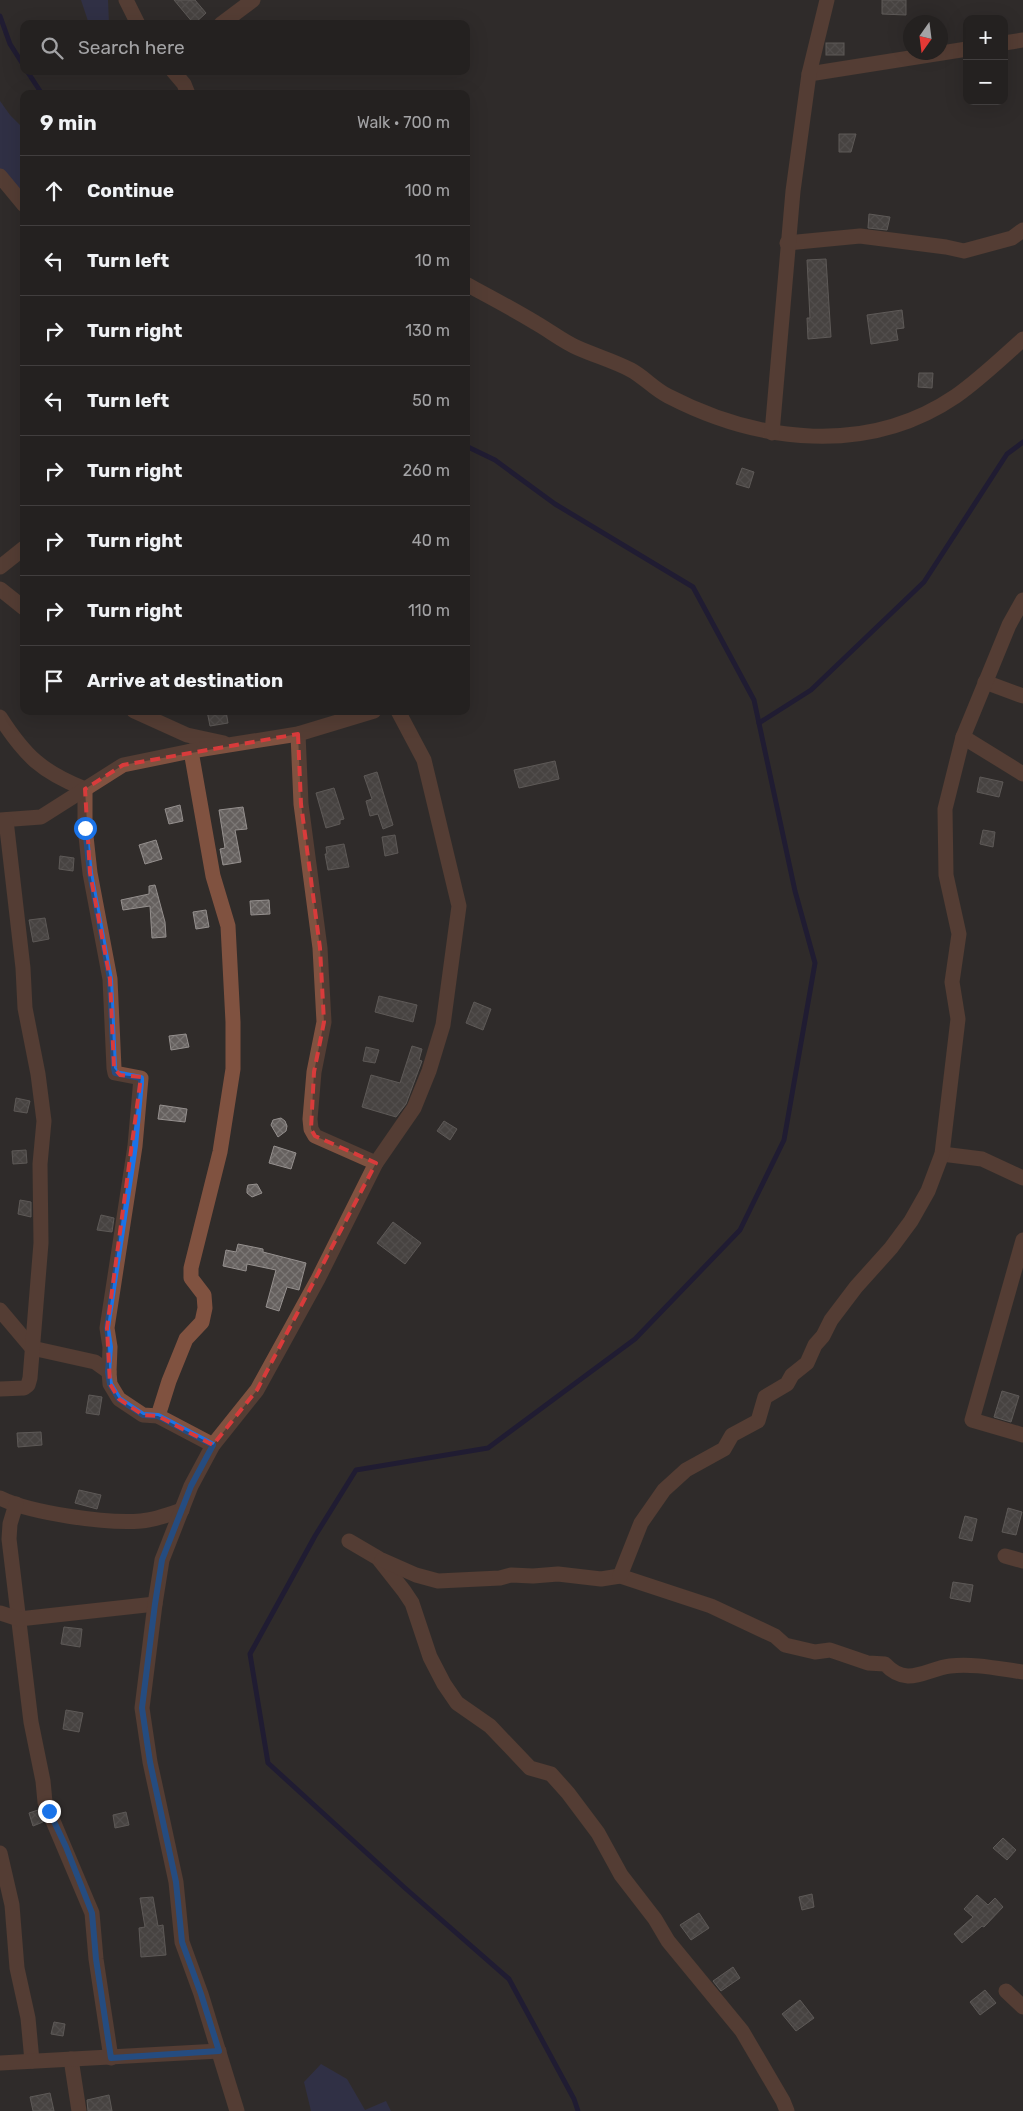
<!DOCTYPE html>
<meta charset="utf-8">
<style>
body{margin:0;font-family:Rubik,sans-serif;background:#302e2d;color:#f1f3f6}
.controls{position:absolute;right:15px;top:15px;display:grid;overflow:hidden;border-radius:10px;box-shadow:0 5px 20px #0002}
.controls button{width:45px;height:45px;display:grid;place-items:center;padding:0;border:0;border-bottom:1px solid #413e3e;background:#242120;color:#f1f3f6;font:25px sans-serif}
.compass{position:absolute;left:903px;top:15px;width:45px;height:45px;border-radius:50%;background:#242120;box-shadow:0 5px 20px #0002;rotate:194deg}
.stop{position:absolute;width:15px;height:15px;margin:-11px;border:4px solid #1a73e8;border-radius:50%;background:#fff}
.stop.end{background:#1a73e8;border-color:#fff;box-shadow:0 1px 5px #0008}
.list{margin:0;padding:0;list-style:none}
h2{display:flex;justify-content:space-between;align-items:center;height:65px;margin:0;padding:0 20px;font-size:21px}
h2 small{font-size:16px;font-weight:400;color:#a3a3a5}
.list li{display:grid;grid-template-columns:32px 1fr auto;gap:15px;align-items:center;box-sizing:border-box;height:70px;padding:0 20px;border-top:1px solid #413e3e}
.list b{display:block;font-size:19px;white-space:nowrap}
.list em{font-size:16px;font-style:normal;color:#a3a3a5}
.icon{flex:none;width:28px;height:28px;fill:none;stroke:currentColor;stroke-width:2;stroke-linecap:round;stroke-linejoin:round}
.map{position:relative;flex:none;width:1023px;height:2111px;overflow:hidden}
.search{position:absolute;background:#242120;box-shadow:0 5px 20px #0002;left:20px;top:20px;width:450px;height:55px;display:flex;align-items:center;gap:12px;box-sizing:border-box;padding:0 18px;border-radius:10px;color:#a3a3a5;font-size:19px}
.panel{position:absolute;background:#242120;box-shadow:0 5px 20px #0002;left:20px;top:90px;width:450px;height:625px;border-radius:10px}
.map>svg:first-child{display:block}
.grass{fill:#323566}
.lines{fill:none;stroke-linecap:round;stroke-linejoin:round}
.stream{stroke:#0f0a3c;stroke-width:5}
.building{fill:url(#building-cross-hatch);stroke:#95908e}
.street{stroke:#805240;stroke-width:15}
.route{stroke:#1a73e8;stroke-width:6}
.marked{fill:none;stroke:#d83b3b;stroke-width:4;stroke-dasharray:10 6;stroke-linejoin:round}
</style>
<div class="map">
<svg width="1023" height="2111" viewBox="0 0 1023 2111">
<defs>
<pattern id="building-cross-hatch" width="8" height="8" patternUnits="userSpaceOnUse" patternTransform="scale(1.25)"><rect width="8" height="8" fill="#65605e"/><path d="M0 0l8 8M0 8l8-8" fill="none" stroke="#7b7775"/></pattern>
</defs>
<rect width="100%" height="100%" fill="#302c2a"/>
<g class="grass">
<path d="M81 0H108L109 24H89Z"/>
<path d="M0 101 10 115 24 129V210L0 182Z"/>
<path d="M321 2064 347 2079 365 2110 386 2101 391 2111H311L304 2082Z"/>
</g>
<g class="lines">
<g class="stream">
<path d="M0 16 10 44 24 66"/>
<path d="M27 71 42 94"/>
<path d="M466 446 495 460 555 504 693 587 754 700 795 891 815 963 784 1140 740 1230 635 1339 488 1448 356 1470 315 1536 250 1654 268 1763 405 1888 509 1979 574 2099 578 2111"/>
<path d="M759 723 811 690 924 582 1007 454 1023 442"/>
</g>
</g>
<g class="building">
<path d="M174 0H195L206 13 194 24Z"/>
<path d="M882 0H906V15L882 14Z"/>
<rect x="826" y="43" width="18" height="12"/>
<path d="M839 134H856L851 152H839Z"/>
<path d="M869 214 890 217 887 230 868 228Z"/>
<path d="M826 259 831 337 808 339 807 318H810L807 260Z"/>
<path d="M902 310 904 328 896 329 898 340 871 344 867 315Z"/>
<path d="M919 373H933L932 388 918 387Z"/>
<path d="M742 468 754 472 749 488 736 484Z"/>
<path d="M207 711H226L228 723 210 726Z"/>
<path d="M555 761 559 779 519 788 514 770Z"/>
<path d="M377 772 393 825 383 829 378 814 370 816 366 801 372 799 364 776Z"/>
<path d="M980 777 1003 782 999 797 977 792Z"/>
<path d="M334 788 344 819 340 820V824L326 828 316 793Z"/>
<path d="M180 805 183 821 169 824 165 809Z"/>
<path d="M243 807 247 829 235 830 241 862 223 865 220 849 225 848 219 810Z"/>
<path d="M983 830 995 832 993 847 980 844Z"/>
<path d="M395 835 398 853 385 856 382 837Z"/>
<path d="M156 840 162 859 145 864 139 845Z"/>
<path d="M344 844 349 867 328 870 325 854H327L326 847Z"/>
<path d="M60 856 74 858 73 871 59 869Z"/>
<path d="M155 885 165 922 166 937 152 938 150 906 123 910 121 900 149 894V886Z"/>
<path d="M269 900 270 914 251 915 250 901Z"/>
<path d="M206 910 209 927 196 929 193 912Z"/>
<path d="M45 918 49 939 33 942 29 920Z"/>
<path d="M379 996 417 1005 413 1022 375 1012Z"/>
<path d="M474 1002 491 1009 483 1030 466 1023Z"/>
<path d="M186 1034 189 1047 171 1050 169 1036Z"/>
<path d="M412 1046 422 1049 419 1060 422 1061 406 1104 396 1117 362 1107 371 1075 400 1083Z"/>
<path d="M366 1047 379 1050 375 1063 363 1061Z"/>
<path d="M16 1098 30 1101 27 1113 14 1111Z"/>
<path d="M160 1105 187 1109 185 1122 158 1119Z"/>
<path d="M281 1118 285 1121 287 1126 286 1131 278 1137 271 1125 273 1120Z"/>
<path d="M444 1121 457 1129 450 1140 437 1131Z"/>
<path d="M274 1146 296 1153 291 1169 269 1163Z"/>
<path d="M26 1150 27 1163 13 1164 12 1151Z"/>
<path d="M257 1184 262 1193 252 1197 247 1193V1189L248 1185Z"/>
<path d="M20 1200 31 1202V1217L18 1214Z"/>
<path d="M101 1215 114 1218 112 1232 97 1230Z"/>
<path d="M393 1222 421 1243 405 1264 377 1243Z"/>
<path d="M238 1244 263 1249V1252L306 1263 299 1290 287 1287 279 1311 266 1307 276 1270 247 1264 246 1271 223 1266 226 1250 236 1252Z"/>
<path d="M1002 1391 1019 1396 1011 1422 994 1417Z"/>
<path d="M89 1395 102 1397 99 1415 86 1413Z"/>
<path d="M41 1432 42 1445 18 1447 17 1433Z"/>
<path d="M79 1490 101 1495 97 1509 75 1503Z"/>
<path d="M1008 1508 1022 1512 1016 1535 1002 1532Z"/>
<path d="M965 1516 977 1519 972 1541 959 1538Z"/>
<path d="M953 1582 973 1585 970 1602 950 1598Z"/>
<path d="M64 1627 82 1629 80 1647 61 1644Z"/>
<path d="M66 1710 83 1713 79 1732 63 1729Z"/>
<path d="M38 1810 43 1822 33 1826 29 1813Z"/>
<path d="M126 1812 129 1825 115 1828 113 1815Z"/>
<path d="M1003 1838 1016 1850 1007 1860 993 1848Z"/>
<path d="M812 1894 814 1907 802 1910 799 1897Z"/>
<path d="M977 1895 988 1905 995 1898 1003 1907 984 1927 982 1926 962 1943 954 1934 973 1917 964 1909Z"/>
<path d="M153 1897 158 1926 163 1925 166 1955 141 1957 139 1928 145 1927 140 1898Z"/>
<path d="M699 1913 709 1928 691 1940 680 1925Z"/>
<path d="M733 1967 740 1978 721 1991 713 1981Z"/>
<path d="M985 1990 996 2003 980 2015 970 2002Z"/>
<path d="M800 2000 814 2018 796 2031 782 2014Z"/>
<path d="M54 2022 65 2024 63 2036 51 2034Z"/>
<path d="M50 2093 54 2111H33L30 2097Z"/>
<path d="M109 2095 112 2111H88L87 2100Z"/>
</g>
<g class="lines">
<g class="street">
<path d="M126 0 138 24"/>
<path d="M221 24 253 0"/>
<path d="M1004 43 1023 40"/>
<path d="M173 71 184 84 188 94"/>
<path d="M809 74 967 49"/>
<path d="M0 176 24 205"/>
<path d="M787 243 860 236 946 247 964 251 1012 238 1023 230"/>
<path d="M466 284C490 297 513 309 536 323 550 331 564 342 578 348 596 356 614 361 631 370 644 377 654 389 668 396 759 443 868 456 956 396 980 379 1002 358 1023 339"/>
<path d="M772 433 793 191 809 74 827 0"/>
<path d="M0 567 24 548"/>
<path d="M0 589 24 608"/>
<path d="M985 682 1023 696"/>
<path d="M134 711 187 735 224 743"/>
<path d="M0 717C25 756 42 772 85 789V827L90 873 110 979 114 1068 115 1073 141 1078 135 1146 107 1328 110 1347 109 1372 110 1384 119 1399 143 1415 158 1416 213 1445"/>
<path d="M298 734 301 804 320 948 324 1022 314 1072 310 1119 311 1129 315 1136 376 1163"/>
<path d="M963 737 1023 774"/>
<path d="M0 820 41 817 123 765 191 751 298 734 374 711"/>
<path d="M942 1154 982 1159 1023 1178"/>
<path d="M1023 1240 972 1420 1023 1435"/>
<path d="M0 1310 32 1348 95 1362 109 1372"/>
<path d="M0 1389 24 1388 28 1385 30 1378 41 1243 40 1164 44 1121 38 1074 25 1008 23 968 6 820"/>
<path d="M158 1416 169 1381 186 1339 202 1322 205 1308 204 1295 191 1278V1268L220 1152 233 1069V1022L228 926 213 876 191 751"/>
<path d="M0 1498C30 1513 107 1524 141 1521 155 1520 168 1515 182 1510"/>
<path d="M16 1504 10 1524 9 1539 31 1722 43 1781 45 1802 92 1913 96 1959 111 2058"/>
<path d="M349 1541 378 1558 404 1591 412 1603 430 1657 444 1684 457 1703 490 1726 530 1768 551 1774 568 1793 598 1833 621 1875 655 1919 668 1941 742 2031 783 2101 787 2111"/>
<path d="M1005 1556 1023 1561"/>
<path d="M382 1560 416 1575 438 1581 500 1578 511 1575 533 1576 558 1574 601 1579 620 1576 711 1606 775 1636 785 1645 815 1652 830 1650 868 1663 885 1664C907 1688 926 1669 950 1666 973 1663 1000 1669 1023 1672"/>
<path d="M620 1576 641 1523 664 1490 686 1470 724 1449 732 1435 758 1421 765 1397 787 1384 792 1375 807 1363 815 1345 823 1336 831 1320 856 1287 891 1248 911 1221 928 1191 942 1154 958 1019 952 982 959 934 946 875 945 809 963 737 1009 625 1023 600"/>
<path d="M0 1613 19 1619 155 1604"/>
<path d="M0 1853 12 1905 17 1968 28 2018 32 2061"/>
<path d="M1006 1991 1023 2007"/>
<path d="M71 2059 79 2111"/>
<path d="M0 2063 219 2051"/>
<path d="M237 2111 201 1994 182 1942 176 1882 150 1762 142 1708 155 1604 162 1560 191 1486 213 1445 257 1390 318 1279 376 1163 414 1108 429 1071 443 1025 459 906 424 760 398 711"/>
</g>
</g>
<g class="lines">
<path class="route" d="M49 1811 66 1847 92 1913 96 1959 111 2058 219 2051 201 1994 182 1942 176 1882 150 1762 142 1708 155 1604 162 1560 191 1486 213 1445 158 1416 143 1415 119 1399 110 1384 108 1372 110 1347 107 1328 135 1146 141 1082V1078L115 1073 114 1068 110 979 90 873 85 828"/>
</g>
<path d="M0 0H1023V2111H0ZM298 734 301 804 320 948 324 1022 314 1072 311 1129 315 1136 376 1163 257 1390 213 1445 158 1416 143 1415 119 1399 110 1384 107 1328 141 1077 120 1075 114 1068 110 979 90 873 85 789 123 765Z" fill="#302c2a" fill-opacity=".55" fill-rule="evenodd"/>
<path class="marked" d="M298 734 301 804 320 948 324 1022 314 1072 311 1129 315 1136 376 1163 257 1390 213 1445 158 1416 143 1415 119 1399 110 1384 107 1328 141 1077 120 1075 114 1068 110 979 90 873 85 789 123 765Z"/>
</svg>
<div class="controls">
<button>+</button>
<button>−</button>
</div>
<svg class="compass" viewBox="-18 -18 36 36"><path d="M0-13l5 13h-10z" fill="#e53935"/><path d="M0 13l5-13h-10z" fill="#a3a3a5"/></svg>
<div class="stop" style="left:85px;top:828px"></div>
<div class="stop end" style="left:49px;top:1811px"></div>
<div class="search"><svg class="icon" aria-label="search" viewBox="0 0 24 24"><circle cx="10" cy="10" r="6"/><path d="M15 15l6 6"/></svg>Search here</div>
<section class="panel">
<h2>9 min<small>Walk · 700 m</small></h2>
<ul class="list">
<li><svg class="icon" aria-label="ahead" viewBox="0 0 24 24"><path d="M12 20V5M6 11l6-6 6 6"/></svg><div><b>Continue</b></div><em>100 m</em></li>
<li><svg class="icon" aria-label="left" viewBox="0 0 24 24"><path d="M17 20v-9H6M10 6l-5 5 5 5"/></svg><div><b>Turn left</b></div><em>10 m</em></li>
<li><svg class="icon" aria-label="right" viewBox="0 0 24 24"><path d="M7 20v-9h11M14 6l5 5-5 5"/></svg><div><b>Turn right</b></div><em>130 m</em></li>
<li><svg class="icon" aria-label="left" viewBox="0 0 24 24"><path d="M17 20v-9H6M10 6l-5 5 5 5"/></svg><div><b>Turn left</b></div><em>50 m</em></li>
<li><svg class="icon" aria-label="right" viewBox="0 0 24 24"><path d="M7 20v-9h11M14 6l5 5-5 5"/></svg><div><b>Turn right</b></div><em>260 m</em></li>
<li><svg class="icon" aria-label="right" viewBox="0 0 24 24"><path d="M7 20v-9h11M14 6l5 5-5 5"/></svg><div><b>Turn right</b></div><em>40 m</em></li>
<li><svg class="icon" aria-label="right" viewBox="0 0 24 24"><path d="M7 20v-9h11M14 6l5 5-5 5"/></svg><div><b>Turn right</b></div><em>110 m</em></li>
<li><svg class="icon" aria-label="arrive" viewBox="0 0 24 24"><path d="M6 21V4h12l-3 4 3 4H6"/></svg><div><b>Arrive at destination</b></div></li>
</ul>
</section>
</div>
